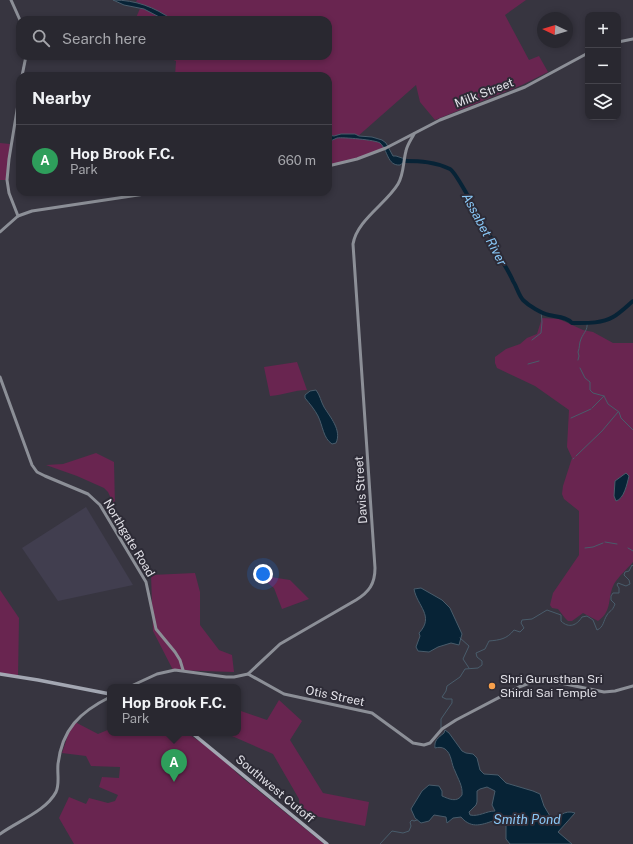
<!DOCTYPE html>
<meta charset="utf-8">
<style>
body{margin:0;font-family:"Public Sans",sans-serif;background:#313038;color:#f1f3f6}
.controls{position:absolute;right:12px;top:12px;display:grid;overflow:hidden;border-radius:8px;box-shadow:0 2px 6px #0003}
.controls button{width:36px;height:36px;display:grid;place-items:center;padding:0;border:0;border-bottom:1px solid #45444c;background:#292830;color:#f1f3f6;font:20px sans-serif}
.compass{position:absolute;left:537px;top:12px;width:36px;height:36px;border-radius:50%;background:#292830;box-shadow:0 2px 6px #0003;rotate:274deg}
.you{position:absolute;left:263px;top:574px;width:14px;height:14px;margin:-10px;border:3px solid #fff;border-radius:50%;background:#1a73e8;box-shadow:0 0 0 6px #1a73e833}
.badge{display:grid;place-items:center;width:26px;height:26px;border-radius:50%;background:#ea580c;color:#fff;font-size:13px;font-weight:700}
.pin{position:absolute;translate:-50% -33px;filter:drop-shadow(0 1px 2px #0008)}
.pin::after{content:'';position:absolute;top:21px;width:14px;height:12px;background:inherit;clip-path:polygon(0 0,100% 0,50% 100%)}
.popup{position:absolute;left:107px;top:684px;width:134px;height:52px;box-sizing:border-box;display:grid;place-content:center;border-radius:8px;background:#292830;filter:drop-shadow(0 1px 3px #0005);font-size:13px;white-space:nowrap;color:#a5a6ab}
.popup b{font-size:15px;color:#f1f3f6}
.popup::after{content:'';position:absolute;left:50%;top:100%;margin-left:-8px;border:8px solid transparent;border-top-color:#292830}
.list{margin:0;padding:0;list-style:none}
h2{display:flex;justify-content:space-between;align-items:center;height:52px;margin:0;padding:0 16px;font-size:17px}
h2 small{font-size:13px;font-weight:400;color:#a5a6ab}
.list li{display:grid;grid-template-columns:26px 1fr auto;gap:12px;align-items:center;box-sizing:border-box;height:72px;padding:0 16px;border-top:1px solid #45444c}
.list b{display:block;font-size:15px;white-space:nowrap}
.list p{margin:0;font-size:13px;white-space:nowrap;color:#a5a6ab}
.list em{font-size:13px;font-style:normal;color:#a5a6ab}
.icon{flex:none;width:22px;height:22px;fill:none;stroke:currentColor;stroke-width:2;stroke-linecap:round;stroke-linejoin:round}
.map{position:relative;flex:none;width:633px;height:844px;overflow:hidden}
.search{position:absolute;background:#292830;box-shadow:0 2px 6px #0003;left:16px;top:16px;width:316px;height:44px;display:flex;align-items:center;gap:10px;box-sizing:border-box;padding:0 14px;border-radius:12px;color:#a5a6ab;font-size:15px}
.panel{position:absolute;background:#292830;box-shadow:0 2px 6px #0003;left:16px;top:72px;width:316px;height:124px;border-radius:12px}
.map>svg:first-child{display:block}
.built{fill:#413e4f}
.green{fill:#692550}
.water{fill:#072336;stroke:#495c6b;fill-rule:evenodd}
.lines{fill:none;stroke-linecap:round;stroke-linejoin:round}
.stream{stroke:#495c6b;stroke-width:1}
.river{stroke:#072336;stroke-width:4}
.secondary{stroke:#8c8f97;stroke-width:3}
.primary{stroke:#a3a7b2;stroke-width:3.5}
.poi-dot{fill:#f8a04b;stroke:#2d2b36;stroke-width:1.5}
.labels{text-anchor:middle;stroke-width:4;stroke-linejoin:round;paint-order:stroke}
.street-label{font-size:12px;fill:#e2e1e8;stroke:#2d2b36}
.poi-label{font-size:12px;fill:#e2e1e8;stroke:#2d2b36;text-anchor:start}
.water-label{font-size:13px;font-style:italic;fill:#8ac8f7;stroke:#2d2b36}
</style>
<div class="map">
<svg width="633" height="844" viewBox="0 0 633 844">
<rect width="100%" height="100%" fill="#373540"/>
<path class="built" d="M86 507 133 585 58 601 22 548Z"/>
<g class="green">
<path d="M137 0H526L505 15 529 60 539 56 548 72 522 85 435 120 420 102 416 85 357 137 381 141 386 148 364 156 328 166V76H175L176 61 164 56H328V20H135L142 4 136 2Z"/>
<path d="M0 143 10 144 6 180H0Z"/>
<path d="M542 318 559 319 583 330 593 332 613 343H633V562C627 569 619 576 614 584 607 597 613 611 598 621L583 613 572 621H568L565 618 558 609 552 608 550 605 553 593 579 555V511L564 499 562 494 563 486 572 458 567 447 569 410 535 386 497 368 495 363V357L506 349 520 344 527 338 537 334Z"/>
<path d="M297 362 307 390C294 390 283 395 270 396L264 367Z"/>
<path d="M96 453 114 462 115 507 108 492 104 488 77 476 46 465 63 464Z"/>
<path d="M195 573 200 592V625L219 650 232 655 234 672 173 670 153 631 151 575Z"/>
<path d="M258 575 290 580 309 599 282 609 274 588Z"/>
<path d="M0 590 19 618 18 676 0 674Z"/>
<path d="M279 700 302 721 290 740 323 793 369 802 365 826 300 813 299 799 273 754 225 733H238V710L267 720Z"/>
<path d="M75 722 98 734 110 729V733H187L215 752 240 776 324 844H74L59 818 69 797 86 804 89 798 108 803 115 801 118 795 99 787 102 777 119 778 120 767 91 766 86 756 62 753 69 732Z"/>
</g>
<g class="water">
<path d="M113 0C136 0 154 7 173 20H165L144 9 124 5Z"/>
<path d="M341 134H355L359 136 372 137 382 140 386 143 393 156H396L408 160 409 162 403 163 400 165C387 166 388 150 380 143 376 140 343 137 337 138 334 139 331 141 328 142V135L334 136Z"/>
<path d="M316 390C320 395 321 402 324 407 330 417 342 430 336 443L332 444C323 438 323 426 318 416 315 410 310 404 305 398V395L310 391Z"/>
<path d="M626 473 629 476C627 484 624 499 616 501L614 496 615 481Z"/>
<path d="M421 588 442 600 450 608 462 634 459 645 451 643 438 647 429 652 418 651 416 647 420 636 419 633C435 616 417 606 414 589Z"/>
<path d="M445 730 449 733 462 751 466 753 473 754 477 758 480 770 484 774 498 775 506 783 533 791 540 794 544 806 550 816 548 818 550 820C559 818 564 809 575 813L558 832 572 844H510L506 839V819C503 820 499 820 496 820 483 824 472 830 461 817L453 818 447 823 446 817 434 815 429 821 421 823 415 818 411 809 422 791 429 785 439 786 442 791V796C449 799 457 803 462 795 463 786 458 779 455 771 451 764 452 754 445 749 442 747 438 747 435 748 434 740 438 738 444 733ZM487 787 495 791 492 805 495 811C486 811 479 817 470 815L469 812 476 805 477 802V791L480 789Z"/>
</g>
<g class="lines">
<g class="stream">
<path d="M532 340 541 333 542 322 541 311"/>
<path d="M578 360 579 356 578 352C580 347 579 343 581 339 584 332 588 330 587 323"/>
<path d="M528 364 539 361"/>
<path d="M580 368 585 378 590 382V390L593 393 604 396 608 404 619 412 621 418 633 430"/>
<path d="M592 408 604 396"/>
<path d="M571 418 591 409"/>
<path d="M576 456 602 431 618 412"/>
<path d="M573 459 574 458"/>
<path d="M605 542 617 544"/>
<path d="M585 548 593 547 603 543"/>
<path d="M628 548 633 551"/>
<path d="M460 638 469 646 463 659 469 668"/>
<path d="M441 728V719L452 703V699H446L442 697 446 691 447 686 460 677 465 669 478 668 482 665V661L477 657 476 653 485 649 489 641C500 640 507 639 514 630L520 632 524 628 521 623 522 620 532 619 547 610 561 615V621C569 629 577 625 582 617L587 616 593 620 597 630C604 627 603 621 607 615 610 610 612 612 615 604L611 600V596L613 593H619V588L617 585 618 583 626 586 630 584 629 580 624 575 625 572 629 571 632 565 633 566"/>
<path d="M380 844 392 831 403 833 409 831 411 826 410 822 412 820 414 821 417 820"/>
</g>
<path class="river" d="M405 161C421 161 435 162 450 169 456 172 483 223 487 232 495 241 498 252 503 262 506 268 510 274 513 281 517 287 518 294 523 300 529 306 541 313 549 315 557 317 567 317 572 323 585 323 601 324 613 317 620 313 627 306 633 301"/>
<g class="secondary">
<path d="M11 0 20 20"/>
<path d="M618 42 633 39"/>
<path d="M22 76 26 56"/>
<path d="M328 166 357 159 386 148 440 120 525 87 588 53"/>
<path d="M18 216 9 193 7 180 9 159 20 92"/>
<path d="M0 232 18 216 32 211 158 192"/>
<path d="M0 377 32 465 37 472 45 476 88 494 100 505 146 582 156 629 175 652 180 660 183 670"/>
<path d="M248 674 284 694 372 713 413 743 424 745 430 743 442 729 456 720 519 687 535 681 546 680 604 692 615 691 633 686"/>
<path d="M129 687 157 674 175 670 226 677H234L248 674 280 644 356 600C369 592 375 584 375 568L353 244C357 220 386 204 398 184 404 174 403 162 406 151 407 145 411 140 414 134"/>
<path d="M0 834C18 821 46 811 56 792 60 783 57 774 58 764 62 729 80 712 110 697"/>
</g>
<g class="primary">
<path d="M0 674 38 680 110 694"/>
<path d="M192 733 327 844"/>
</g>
</g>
<circle class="poi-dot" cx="492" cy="686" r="4"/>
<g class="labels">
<g class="street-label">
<text transform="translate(484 93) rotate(-21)" y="4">Milk Street</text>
<text transform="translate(361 490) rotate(-94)" y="4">Davis Street</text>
<text transform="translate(129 538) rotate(59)" y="4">Northgate Road</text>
<text transform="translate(335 696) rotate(12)" y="4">Otis Street</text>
<text transform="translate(275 789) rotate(40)" y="4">Southwest Cutoff</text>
</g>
<g class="poi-label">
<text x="500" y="683">Shri Gurusthan Sri<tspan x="500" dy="14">Shirdi Sai Temple</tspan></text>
</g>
<g class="water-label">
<text transform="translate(485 229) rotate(62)" y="5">Assabet River</text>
<text x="527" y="824">Smith Pond</text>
</g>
</g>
</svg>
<div class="controls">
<button>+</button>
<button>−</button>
<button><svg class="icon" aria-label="layers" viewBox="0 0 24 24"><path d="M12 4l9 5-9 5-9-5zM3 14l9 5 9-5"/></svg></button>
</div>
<svg class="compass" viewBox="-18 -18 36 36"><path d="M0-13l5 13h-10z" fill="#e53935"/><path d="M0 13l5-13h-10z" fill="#a5a6ab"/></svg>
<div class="you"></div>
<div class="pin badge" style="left:174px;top:782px;background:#2e9e5b">A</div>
<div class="popup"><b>Hop Brook F.C.</b>Park</div>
<div class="search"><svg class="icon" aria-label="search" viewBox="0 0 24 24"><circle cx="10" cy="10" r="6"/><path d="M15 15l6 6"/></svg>Search here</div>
<section class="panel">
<h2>Nearby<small></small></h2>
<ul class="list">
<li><span class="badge" style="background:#2e9e5b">A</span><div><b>Hop Brook F.C.</b><p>Park</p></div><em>660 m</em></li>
</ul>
</section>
</div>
